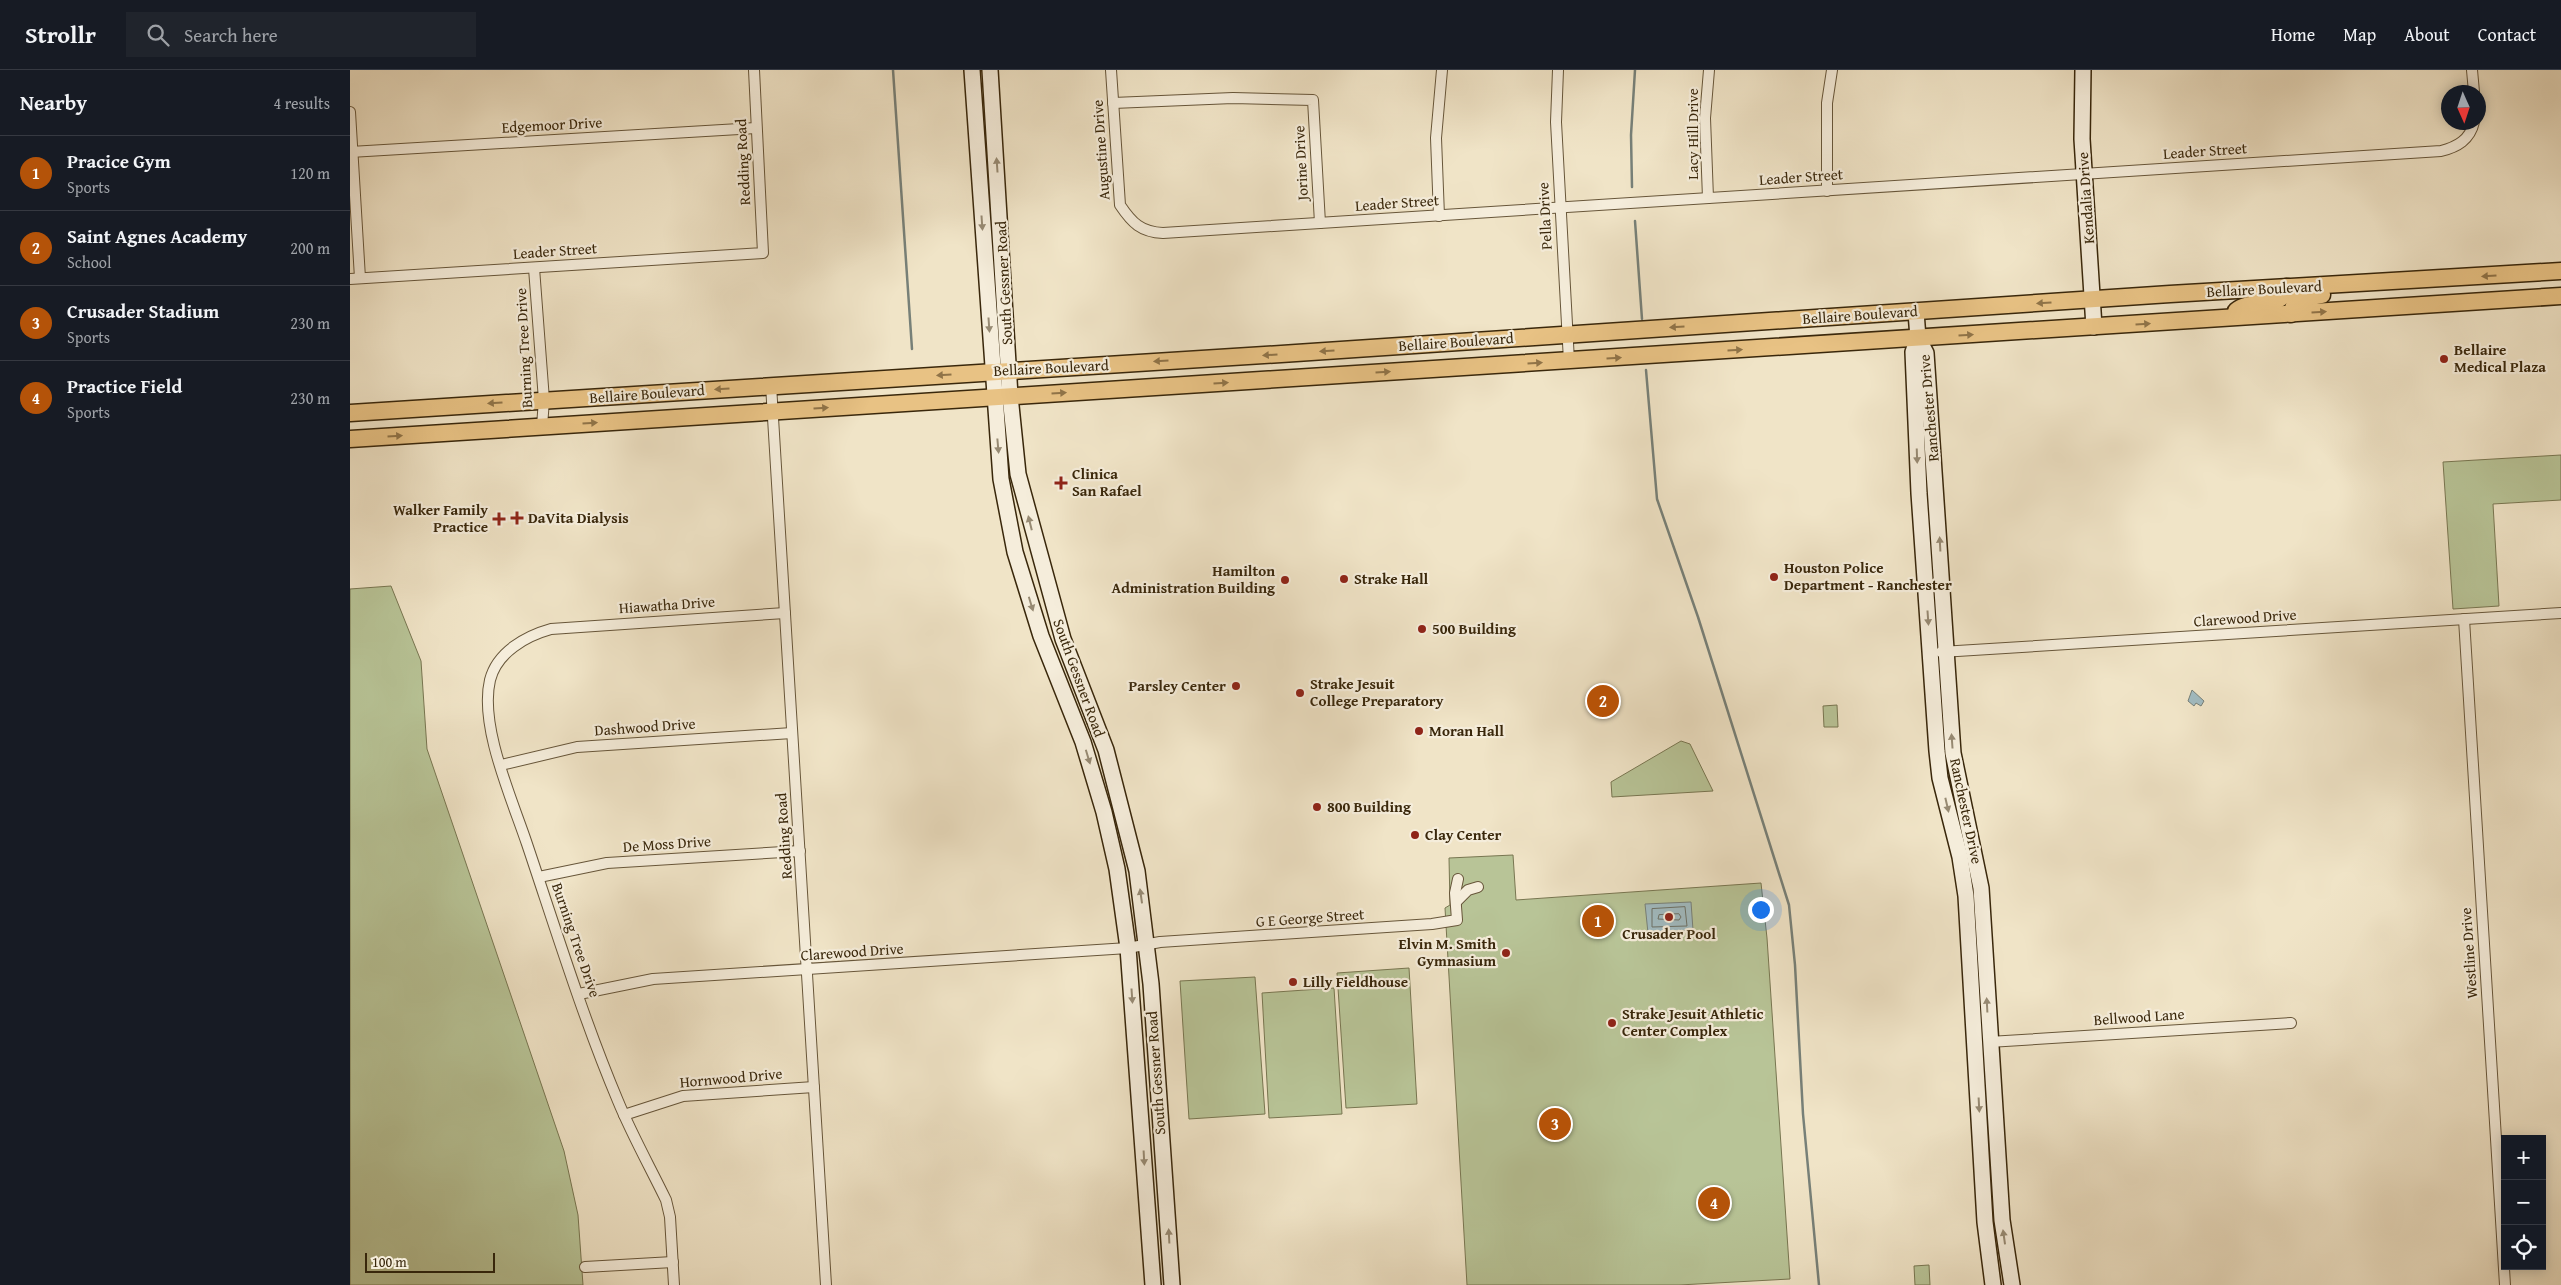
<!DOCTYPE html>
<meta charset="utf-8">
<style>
body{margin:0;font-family:"Gentium Book Plus",serif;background:#20242c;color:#f1f3f6}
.controls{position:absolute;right:15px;bottom:15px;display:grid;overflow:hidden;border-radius:0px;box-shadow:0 2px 12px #0003}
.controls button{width:45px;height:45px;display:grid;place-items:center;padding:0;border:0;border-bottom:1px solid #363941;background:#171b24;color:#f1f3f6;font:25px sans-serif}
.compass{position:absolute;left:2091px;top:15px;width:45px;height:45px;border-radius:50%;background:#171b24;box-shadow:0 2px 12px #0003;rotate:177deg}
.scale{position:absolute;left:15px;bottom:12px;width:130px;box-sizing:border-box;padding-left:5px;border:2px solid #39270b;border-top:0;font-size:14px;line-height:18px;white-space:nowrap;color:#39270b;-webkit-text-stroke:4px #f5eddb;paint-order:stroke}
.you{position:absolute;left:1410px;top:839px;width:18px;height:18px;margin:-12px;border:4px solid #fff;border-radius:50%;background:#1a73e8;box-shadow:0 0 0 8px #1a73e833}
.badge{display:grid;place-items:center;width:32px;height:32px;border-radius:50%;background:#b45309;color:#fff;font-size:16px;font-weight:700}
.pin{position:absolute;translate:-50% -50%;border:2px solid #fff;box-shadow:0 1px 5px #0006}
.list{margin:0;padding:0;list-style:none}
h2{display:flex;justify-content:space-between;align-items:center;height:65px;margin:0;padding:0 20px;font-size:21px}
h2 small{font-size:16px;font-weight:400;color:#9ea1a6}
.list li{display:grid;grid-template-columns:32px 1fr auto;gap:15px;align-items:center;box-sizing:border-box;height:75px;padding:0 20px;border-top:1px solid #363941}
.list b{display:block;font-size:19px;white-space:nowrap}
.list p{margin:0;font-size:16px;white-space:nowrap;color:#9ea1a6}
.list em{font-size:16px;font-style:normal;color:#9ea1a6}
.icon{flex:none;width:28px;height:28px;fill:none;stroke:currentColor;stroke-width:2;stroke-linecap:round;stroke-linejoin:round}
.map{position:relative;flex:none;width:2211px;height:1215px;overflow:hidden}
header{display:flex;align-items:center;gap:30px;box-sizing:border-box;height:70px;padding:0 25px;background:#171b24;border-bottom:1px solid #363941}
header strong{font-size:24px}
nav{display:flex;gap:28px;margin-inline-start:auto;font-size:18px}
.search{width:350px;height:45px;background:#20242c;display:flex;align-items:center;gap:12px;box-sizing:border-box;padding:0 18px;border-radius:0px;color:#9ea1a6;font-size:19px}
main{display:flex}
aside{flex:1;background:#171b24}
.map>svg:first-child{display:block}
.green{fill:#b8c497;stroke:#787651}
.water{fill:#a1bbc1;stroke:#778078}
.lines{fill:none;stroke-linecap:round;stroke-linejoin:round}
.shore{stroke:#6d7166;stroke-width:1}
.stream{stroke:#778078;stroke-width:2.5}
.street-casing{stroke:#67563a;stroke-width:12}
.secondary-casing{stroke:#39270b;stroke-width:18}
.primary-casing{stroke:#39270b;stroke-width:19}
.street{stroke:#f5eddb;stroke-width:10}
.secondary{stroke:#f5eddb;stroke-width:15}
.primary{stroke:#e8c284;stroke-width:16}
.oneway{fill:#978a73}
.oneway2{fill:#907448}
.poi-dot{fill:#8f2418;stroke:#f5eddb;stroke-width:2}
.labels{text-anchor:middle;stroke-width:4.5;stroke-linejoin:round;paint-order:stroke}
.street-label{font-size:15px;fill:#39270b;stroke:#f5eddb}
.poi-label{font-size:15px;font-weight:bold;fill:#39270b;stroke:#f5eddb;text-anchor:start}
</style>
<header>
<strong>Strollr</strong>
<div class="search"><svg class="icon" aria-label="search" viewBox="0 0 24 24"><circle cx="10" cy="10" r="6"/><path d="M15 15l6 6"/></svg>Search here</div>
<nav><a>Home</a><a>Map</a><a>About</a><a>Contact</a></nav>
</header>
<main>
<aside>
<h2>Nearby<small>4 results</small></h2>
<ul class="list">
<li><span class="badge">1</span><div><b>Pracice Gym</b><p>Sports</p></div><em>120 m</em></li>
<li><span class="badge">2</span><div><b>Saint Agnes Academy</b><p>School</p></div><em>200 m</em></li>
<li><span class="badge">3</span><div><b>Crusader Stadium</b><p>Sports</p></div><em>230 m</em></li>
<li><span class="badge">4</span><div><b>Practice Field</b><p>Sports</p></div><em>230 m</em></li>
</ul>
</aside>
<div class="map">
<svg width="2211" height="1215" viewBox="0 0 2211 1215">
<rect width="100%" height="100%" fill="#f0e4c7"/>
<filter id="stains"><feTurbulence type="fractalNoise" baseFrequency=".004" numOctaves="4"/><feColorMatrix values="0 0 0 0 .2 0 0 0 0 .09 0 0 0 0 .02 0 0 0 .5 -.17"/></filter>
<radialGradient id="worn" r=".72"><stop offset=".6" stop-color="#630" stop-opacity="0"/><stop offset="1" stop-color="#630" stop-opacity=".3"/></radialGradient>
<g class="green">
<path d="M2211 385V430L2143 434 2149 536 2103 539 2093 392Z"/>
<path d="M41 516 71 591 77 679 214 1081 228 1145 233 1215H0V519Z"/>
<path d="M1487 635 1488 657H1474L1473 636Z"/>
<path d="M1331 671 1340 674 1363 721 1262 727 1261 712Z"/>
<path d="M1163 785 1166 830 1411 813 1417 868 1440 1209 1329 1215H1117L1095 838 1100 835 1099 788Z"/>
<path d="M1059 898 1067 1034 996 1038 987 903Z"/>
<path d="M905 907 915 1044 839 1049 830 911Z"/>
<path d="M984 918 992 1044 919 1048 912 923Z"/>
<path d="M1579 1195 1580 1215H1565L1564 1196Z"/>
</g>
<g class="water">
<path d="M1842 620 1854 631 1851 636 1846 633 1844 636 1838 631Z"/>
<path d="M1341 832 1343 860 1298 863 1295 834Z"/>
</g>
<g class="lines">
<g class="shore">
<path d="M1335 837 1337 856 1302 857V839Z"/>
<path d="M1329 844 1331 847 1329 850 1308 849 1309 845Z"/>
</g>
<g class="stream">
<path d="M543 0 562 279"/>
<path d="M1282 117 1281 65 1285 0"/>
<path d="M1285 151 1292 249"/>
<path d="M1296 300 1307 429 1348 547 1439 835 1445 895 1453 1044 1469 1215"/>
</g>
<g class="street-casing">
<g id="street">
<path d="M761 0 770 135C782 153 791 162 813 163L2091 81C2107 77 2120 70 2124 52"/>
<path d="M1208 0 1206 52 1219 291"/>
<path d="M2122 0 2124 22"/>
<path d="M763 33 883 28 963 30 970 153"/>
<path d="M0 42 10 208"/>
<path d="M0 82 406 58"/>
<path d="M1477 121V33L1482 0"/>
<path d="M1358 128 1355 48 1359 0"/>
<path d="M1089 146 1086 68 1092 0"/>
<path d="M184 198 194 330 192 356"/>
<path d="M0 209 413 183 404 0"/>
<path d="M421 315 476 1215"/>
<path d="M2114 549 2155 1215"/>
<path d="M1591 582 2211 543"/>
<path d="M151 695 227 677 442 663"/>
<path d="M189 807 257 793 450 781"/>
<path d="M1106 832 1118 820 1128 817"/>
<path d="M229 924 303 909 778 878 810 872 1082 854 1107 850 1105 823 1108 809"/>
<path d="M1639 972 1941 953"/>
<path d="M274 1045 333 1026 464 1017"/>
<path d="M235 1197 323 1192"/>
<path d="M324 1215 320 1147 316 1130C300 1097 282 1065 268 1031 233 948 206 860 177 774 162 729 129 656 140 610 147 582 176 566 201 559L435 543"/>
</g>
</g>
<g class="secondary-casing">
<g id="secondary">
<path d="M622 0 651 409 665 482 691 566 733 672 754 742 767 799 778 878 803 1215"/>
<path d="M640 0 660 326 668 404 713 569 756 680 787 801 801 914 822 1215"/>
<path d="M1733 0 1732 69 1744 257"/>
<path d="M1566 242 1568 268 1563 282 1569 423 1587 681 1590 708 1610 787 1616 826 1635 1152 1643 1215"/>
<path d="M1568 268 1576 283 1603 683 1631 818 1652 1150 1662 1215"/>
</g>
</g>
<g class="primary-casing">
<g id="primary">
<path d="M1886 241C1902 227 1930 243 1937 217"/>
<path d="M1941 244 1946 230 1972 225"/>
<path d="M0 343 946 283 1820 224 2211 201"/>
<path d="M0 369 2211 226"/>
</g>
</g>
<use href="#street" class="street"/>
<use href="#secondary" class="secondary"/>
<use href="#primary" class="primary"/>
</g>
<defs><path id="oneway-solid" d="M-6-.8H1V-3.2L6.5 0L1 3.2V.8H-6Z" transform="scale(1.25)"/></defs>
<g class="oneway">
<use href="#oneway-solid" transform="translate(647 95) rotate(-94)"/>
<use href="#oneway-solid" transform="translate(632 153) rotate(86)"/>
<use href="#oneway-solid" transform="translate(639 255) rotate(86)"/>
<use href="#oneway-solid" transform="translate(648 376) rotate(85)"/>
<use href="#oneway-solid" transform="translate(1567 386) rotate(88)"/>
<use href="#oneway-solid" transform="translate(680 453) rotate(-104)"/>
<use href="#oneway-solid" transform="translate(1590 474) rotate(-93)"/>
<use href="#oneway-solid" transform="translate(681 534) rotate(73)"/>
<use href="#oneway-solid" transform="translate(1578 548) rotate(86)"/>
<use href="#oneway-solid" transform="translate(1602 671) rotate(-94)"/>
<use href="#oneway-solid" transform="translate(738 687) rotate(73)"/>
<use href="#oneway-solid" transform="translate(1597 735) rotate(77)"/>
<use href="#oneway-solid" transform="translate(791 826) rotate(-98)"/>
<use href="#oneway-solid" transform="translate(782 926) rotate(86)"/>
<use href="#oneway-solid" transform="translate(1637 935) rotate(-93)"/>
<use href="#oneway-solid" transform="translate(1629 1035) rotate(87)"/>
<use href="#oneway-solid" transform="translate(794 1088) rotate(87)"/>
<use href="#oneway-solid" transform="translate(819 1166) rotate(-93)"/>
<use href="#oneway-solid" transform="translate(1654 1167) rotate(-98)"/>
</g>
<g class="oneway2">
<use href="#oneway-solid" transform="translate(2139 206) rotate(177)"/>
<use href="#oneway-solid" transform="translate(1694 233) rotate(176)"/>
<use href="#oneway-solid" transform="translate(1969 242) rotate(-4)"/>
<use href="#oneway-solid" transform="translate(1793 254) rotate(-4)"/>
<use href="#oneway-solid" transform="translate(1327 257) rotate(177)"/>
<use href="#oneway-solid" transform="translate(1616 265) rotate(-4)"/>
<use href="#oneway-solid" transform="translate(1385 280) rotate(-3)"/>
<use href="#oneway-solid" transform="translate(977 281) rotate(176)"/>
<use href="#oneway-solid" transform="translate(920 285) rotate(176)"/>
<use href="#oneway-solid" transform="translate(1264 288) rotate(-4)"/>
<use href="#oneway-solid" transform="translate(811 291) rotate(177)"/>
<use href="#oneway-solid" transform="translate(1185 293) rotate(-4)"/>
<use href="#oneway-solid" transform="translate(1033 302) rotate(-4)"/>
<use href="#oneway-solid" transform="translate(594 305) rotate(176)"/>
<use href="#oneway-solid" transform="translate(871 313) rotate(-4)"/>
<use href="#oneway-solid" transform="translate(372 319) rotate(176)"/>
<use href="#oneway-solid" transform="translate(709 323) rotate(-4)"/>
<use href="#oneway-solid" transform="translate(145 333) rotate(176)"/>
<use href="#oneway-solid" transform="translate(471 338) rotate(-4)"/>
<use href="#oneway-solid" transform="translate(240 353) rotate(-4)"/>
<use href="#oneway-solid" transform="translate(45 366) rotate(-4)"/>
</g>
<g class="poi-dot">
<circle cx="2094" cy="289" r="5"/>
<path d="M708.5 405.5h5v5h5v5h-5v5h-5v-5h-5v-5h5z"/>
<path d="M164.5 440.5h5v5h5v5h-5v5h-5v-5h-5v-5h5z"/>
<path d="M146.5 441.5h5v5h5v5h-5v5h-5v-5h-5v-5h5z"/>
<circle cx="1424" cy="507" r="5"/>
<circle cx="994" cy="509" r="5"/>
<circle cx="935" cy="510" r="5"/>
<circle cx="1072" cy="559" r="5"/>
<circle cx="886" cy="616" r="5"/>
<circle cx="950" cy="623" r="5"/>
<circle cx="1069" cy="661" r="5"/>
<circle cx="967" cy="737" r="5"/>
<circle cx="1065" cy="765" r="5"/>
<circle cx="1319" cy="847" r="5"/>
<circle cx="1156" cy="883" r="5"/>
<circle cx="943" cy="912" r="5"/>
<circle cx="1262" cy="953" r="5"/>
</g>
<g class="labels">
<g class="street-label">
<text transform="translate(202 55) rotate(-3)" y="5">Edgemoor Drive</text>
<text transform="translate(1343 64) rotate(-90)" y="5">Lacy Hill Drive</text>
<text transform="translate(751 80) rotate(-94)" y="5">Augustine Drive</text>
<text transform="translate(1855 81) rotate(-4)" y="5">Leader Street</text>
<text transform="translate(393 92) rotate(-93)" y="5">Redding Road</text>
<text transform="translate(951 93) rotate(-93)" y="5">Jorine Drive</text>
<text transform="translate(1451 107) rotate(-4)" y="5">Leader Street</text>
<text transform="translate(1736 128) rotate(-94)" y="5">Kendalia Drive</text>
<text transform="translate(1047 133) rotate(-4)" y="5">Leader Street</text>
<text transform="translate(1195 146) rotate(-93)" y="5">Pella Drive</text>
<text transform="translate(205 181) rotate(-4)" y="5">Leader Street</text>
<text transform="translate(654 213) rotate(-93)" y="5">South Gessner Road</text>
<text transform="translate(1914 219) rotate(-3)" y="5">Bellaire Boulevard</text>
<text transform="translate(1510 245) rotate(-4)" y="5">Bellaire Boulevard</text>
<text transform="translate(1106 272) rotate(-4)" y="5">Bellaire Boulevard</text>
<text transform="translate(174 278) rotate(-93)" y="5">Burning Tree Drive</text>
<text transform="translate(701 298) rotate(-3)" y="5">Bellaire Boulevard</text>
<text transform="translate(297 324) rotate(-4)" y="5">Bellaire Boulevard</text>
<text transform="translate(1579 338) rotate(-95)" y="5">Ranchester Drive</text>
<text transform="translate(317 535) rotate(-4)" y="5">Hiawatha Drive</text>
<text transform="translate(1895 548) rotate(-4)" y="5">Clarewood Drive</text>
<text transform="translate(729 608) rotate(70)" y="5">South Gessner Road</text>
<text transform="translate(295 657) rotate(-4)" y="5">Dashwood Drive</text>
<text transform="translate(1616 741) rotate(78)" y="5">Ranchester Drive</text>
<text transform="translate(434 766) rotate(-94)" y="5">Redding Road</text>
<text transform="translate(317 774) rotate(-4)" y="5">De Moss Drive</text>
<text transform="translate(960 848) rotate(-4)" y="5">G E George Street</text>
<text transform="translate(226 870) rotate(71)" y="5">Burning Tree Drive</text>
<text transform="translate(502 882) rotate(-4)" y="5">Clarewood Drive</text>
<text transform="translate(2119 883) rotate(-94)" y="5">Westline Drive</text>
<text transform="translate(1789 947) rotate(-4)" y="5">Bellwood Lane</text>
<text transform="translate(806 1003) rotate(-94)" y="5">South Gessner Road</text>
<text transform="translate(381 1008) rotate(-5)" y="5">Hornwood Drive</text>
</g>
<g class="poi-label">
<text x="2104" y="285">Bellaire<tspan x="2104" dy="17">Medical Plaza</tspan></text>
<text x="722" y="409">Clinica<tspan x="722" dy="17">San Rafael</tspan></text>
<text x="138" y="445" text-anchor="end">Walker Family<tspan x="138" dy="17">Practice</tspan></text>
<text x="178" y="453">DaVita Dialysis</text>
<text x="1434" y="503">Houston Police<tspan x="1434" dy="17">Department - Ranchester</tspan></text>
<text x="925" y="506" text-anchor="end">Hamilton<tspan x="925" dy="17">Administration Building</tspan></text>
<text x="1004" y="514">Strake Hall</text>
<text x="1082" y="564">500 Building</text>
<text x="960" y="619">Strake Jesuit<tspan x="960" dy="17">College Preparatory</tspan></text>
<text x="876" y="621" text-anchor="end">Parsley Center</text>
<text x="1079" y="666">Moran Hall</text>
<text x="977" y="742">800 Building</text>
<text x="1075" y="770">Clay Center</text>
<text x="1319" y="869" text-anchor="middle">Crusader Pool</text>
<text x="1146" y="879" text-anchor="end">Elvin M. Smith<tspan x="1146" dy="17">Gymnasium</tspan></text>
<text x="953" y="917">Lilly Fieldhouse</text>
<text x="1272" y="949">Strake Jesuit Athletic<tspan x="1272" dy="17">Center Complex</tspan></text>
</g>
</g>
<rect width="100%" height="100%" filter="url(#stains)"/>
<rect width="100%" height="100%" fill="url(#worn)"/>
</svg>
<div class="controls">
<button>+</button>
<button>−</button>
<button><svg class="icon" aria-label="locate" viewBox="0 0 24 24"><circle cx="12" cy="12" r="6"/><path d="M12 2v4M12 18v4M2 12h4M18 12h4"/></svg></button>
</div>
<svg class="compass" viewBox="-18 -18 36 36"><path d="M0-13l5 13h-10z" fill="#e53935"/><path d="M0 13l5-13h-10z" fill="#9ea1a6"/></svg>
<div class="scale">100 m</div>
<div class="you"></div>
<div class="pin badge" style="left:1248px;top:851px">1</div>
<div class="pin badge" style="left:1253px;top:631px">2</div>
<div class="pin badge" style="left:1205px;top:1054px">3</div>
<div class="pin badge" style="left:1364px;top:1133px">4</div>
</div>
</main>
